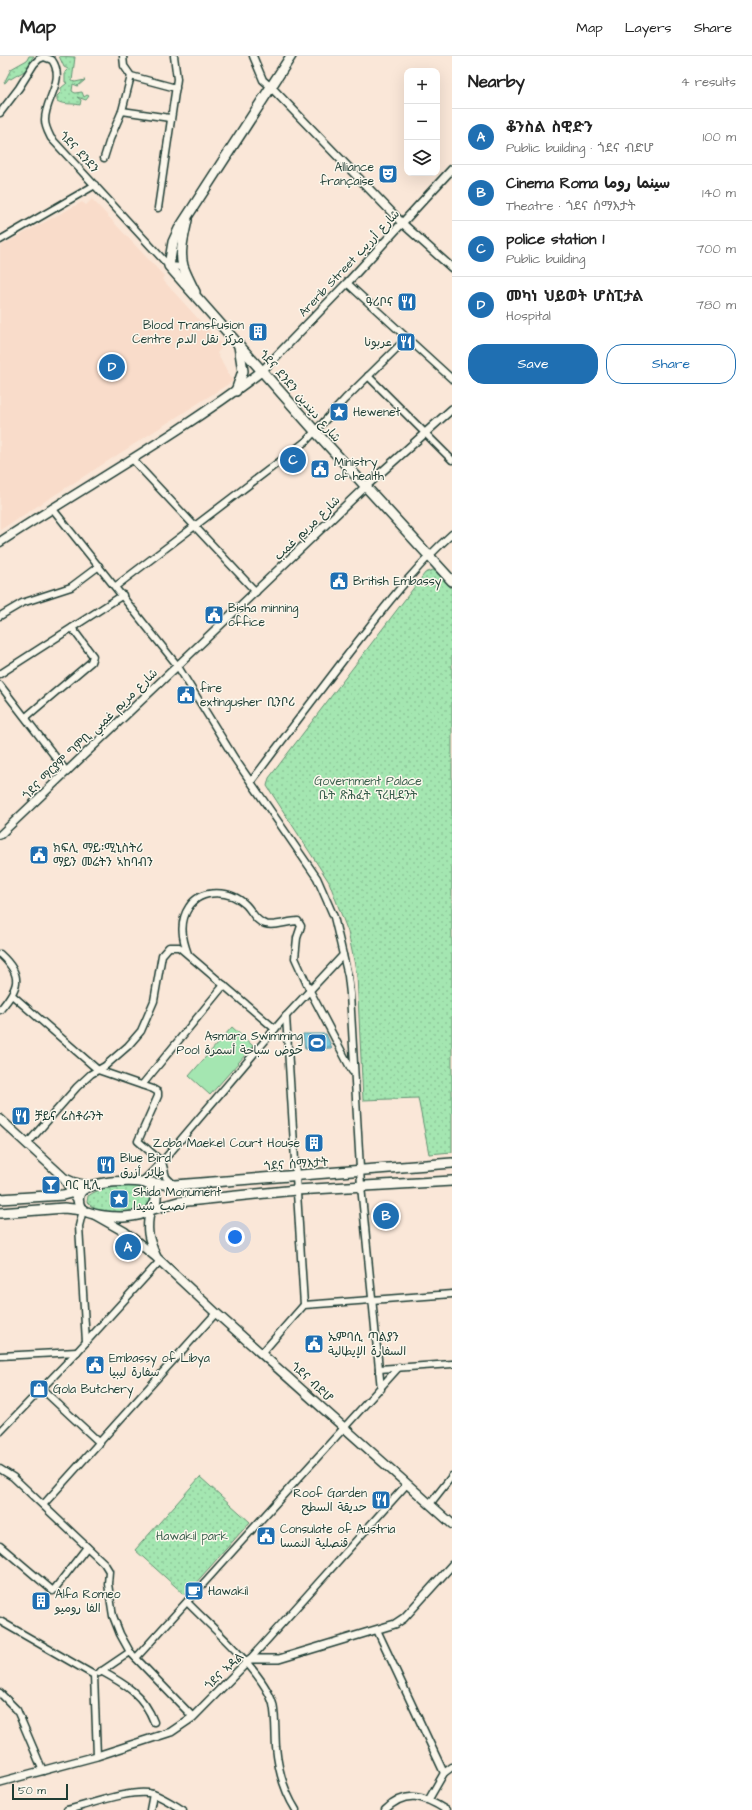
<!DOCTYPE html>
<meta charset="utf-8">
<style>
body{margin:0;font-family:"Architects Daughter","Playpen Sans Arabic","Noto Sans Ethiopic",sans-serif;background:#f2f2f2;color:#222}
.controls{position:absolute;right:12px;top:12px;display:grid;overflow:hidden;border-radius:8px;box-shadow:0 4px 16px #0002}
.controls button{width:36px;height:36px;display:grid;place-items:center;padding:0;border:0;border-bottom:1px solid #e0e0e0;background:#fff;color:#222;font:20px sans-serif}
.scale{position:absolute;left:12px;bottom:10px;width:56px;box-sizing:border-box;padding-left:4px;border:2px solid #1f3d34;border-top:0;font-size:11px;line-height:14px;white-space:nowrap;color:#1f3d34;-webkit-text-stroke:3px #fbf7ec;paint-order:stroke}
.you{position:absolute;left:235px;top:1181px;width:14px;height:14px;margin:-10px;border:3px solid #fff;border-radius:50%;background:#1a73e8;box-shadow:0 0 0 6px #1a73e833}
.badge{display:grid;place-items:center;width:26px;height:26px;border-radius:50%;background:#1f6fb2;color:#fff;font-size:13px;font-weight:700}
.pin{position:absolute;translate:-50% -50%;border:2px solid #fff;box-shadow:0 1px 4px #0006}
.list{margin:0;padding:0;list-style:none}
h2{display:flex;justify-content:space-between;align-items:center;height:52px;margin:0;padding:0 16px;font-size:17px}
h2 small{font-size:13px;font-weight:400;color:#767676}
.list li{display:grid;grid-template-columns:26px 1fr auto;gap:12px;align-items:center;box-sizing:border-box;height:56px;padding:0 16px;border-top:1px solid #e0e0e0}
.list b{display:block;font-size:15px;white-space:nowrap}
.list p{margin:0;font-size:13px;white-space:nowrap;color:#767676}
.list em{font-size:13px;font-style:normal;color:#767676}
.actions{display:flex;gap:8px;padding:12px 16px}
.actions a{flex:1;padding:9px 0;border:1px solid #1f6fb2;border-radius:16px;text-align:center;font-size:14px;color:#1f6fb2}
.actions .main{background:#1f6fb2;color:#fff}
.icon{flex:none;width:22px;height:22px;fill:none;stroke:currentColor;stroke-width:2;stroke-linecap:round;stroke-linejoin:round}
.map{position:relative;flex:none;width:452px;height:1754px;overflow:hidden}
header{display:flex;align-items:center;gap:24px;box-sizing:border-box;height:56px;padding:0 20px;background:#fff;border-bottom:1px solid #e0e0e0}
header strong{font-size:19px}
nav{display:flex;gap:22px;margin-inline-start:auto;font-size:14px}
main{display:flex}
aside{flex:1;background:#fff}
.map>svg:first-child{display:block}
.built{fill:#f9dcca}
.grass{fill:url(#grass-dots);stroke:#629272}
.park{fill:#a4e6b1;stroke:#629272}
.water{fill:url(#water-ripples);stroke:#5a949b}
.lines{fill:none;stroke-linecap:round;stroke-linejoin:round}
.minor-casing{stroke:#1f3d34;stroke-width:9}
.tertiary-casing{stroke:#1f3d34;stroke-width:10}
.secondary-casing{stroke:#1f3d34;stroke-width:11}
.primary-casing{stroke:#1f3d34;stroke-width:12}
.minor{stroke:#fbf7ec;stroke-width:6}
.tertiary{stroke:#fbf7ec;stroke-width:7}
.secondary{stroke:#fbf7ec;stroke-width:8}
.primary{stroke:#fbf7ec;stroke-width:9}
.labels{text-anchor:middle;stroke-width:3;stroke-linejoin:round;paint-order:stroke}
.street-label{font-size:12px;fill:#1f3d34;stroke:#fbf7ec}
.poi-label{font-size:12px;fill:#1f3d34;stroke:#fbf7ec;text-anchor:start}
.park-label{font-size:12px;fill:#3a5f4d;stroke:#fbf7ec}
</style>
<header>
<strong>Map</strong>
<nav><a>Map</a><a>Layers</a><a>Share</a></nav>
</header>
<main>
<div class="map">
<svg width="452" height="1754" viewBox="0 0 452 1754">
<defs>
<pattern id="grass-dots" width="8" height="8" patternUnits="userSpaceOnUse"><rect width="8" height="8" fill="#a4e6b1"/><path d="M2 2h.1M6 6h.1" fill="none" stroke="#8dc699" stroke-width="1.8" stroke-linecap="round"/></pattern>
<pattern id="water-ripples" width="26" height="14" patternUnits="userSpaceOnUse"><rect width="26" height="14" fill="#81cee0"/><path d="M2 4q2-2 4 0t4 0M15 11q2-2 4 0t4 0" fill="none" stroke="#69a8b6"/></pattern>
</defs>
<rect width="100%" height="100%" fill="#fae7d8"/>
<filter id="ink" filterUnits="userSpaceOnUse"><feTurbulence type="fractalNoise" baseFrequency=".025" numOctaves="2"/><feDisplacementMap in="SourceGraphic" scale="8" xChannelSelector="R" yChannelSelector="G"/><feConvolveMatrix kernelMatrix="1 2 1 2 8 2 1 2 1" color-interpolation-filters="sRGB"/></filter>
<g filter="url(#ink)">
<path class="built" d="M92 143 164 220 162 223 223 290 217 297 233 325 0 474V190L82 146 86 149Z"/>
<g class="grass">
<path d="M29 0H34C30 4 31 7 28 11 24 17 16 19 11 23L9 22 6 26 4 27 11 13 27 4Z"/>
<path d="M59 0 75 1 72 25 75 26 85 24 78 30 73 28 72 35 75 37 82 36 84 41 87 39 89 40 86 44 77 41 81 44 80 49C72 47 63 49 57 45V40L61 36V32L67 27 65 26V16L68 13 64 11Z"/>
<path d="M433 514 438 517 452 533V1096L429 1098 418 1042 363 1044 357 919 348 876 329 826 267 730 269 722 425 517Z"/>
<path d="M131 1129 139 1131 149 1137 151 1145 144 1153C127 1157 100 1162 87 1146L88 1140C101 1131 115 1130 131 1129Z"/>
<path d="M200 1421 250 1466 185 1539 135 1494Z"/>
</g>
<path class="park" d="M232 971 253 990 210 1039 189 1020Z"/>
<path class="water" d="M303 978H326L332 992 305 993Z"/>
<g class="lines">
<g class="minor-casing">
<g id="minor">
<path d="M123 0 124 10 131 20 176 32"/>
<path d="M253 0 263 24 271 31"/>
<path d="M122 55 170 62"/>
<path d="M0 57 19 32 34 8 39 3 44 1 52 4C66 24 45 43 45 64 45 71 48 76 51 82L169 210 183 211"/>
<path d="M104 102 110 83 122 55 131 20"/>
<path d="M158 152 177 23 174 0"/>
<path d="M0 184 95 129"/>
<path d="M347 227 452 323"/>
<path d="M368 320 452 404"/>
<path d="M132 403 256 536"/>
<path d="M52 452 177 609 235 703 317 822 334 861 348 920 350 938 361 1130 381 1333"/>
<path d="M116 530 292 396 306 385 345 343 407 282"/>
<path d="M0 560 22 547 71 531 99 510"/>
<path d="M0 618 123 539"/>
<path d="M0 629 67 716"/>
<path d="M26 661 91 606 93 600 72 572"/>
<path d="M251 726C286 679 322 632 358 585 388 547 416 510 452 478"/>
<path d="M0 898C24 920 19 931 0 954"/>
<path d="M188 898C182 882 179 866 189 851 201 832 231 834 246 849 252 855 255 865 265 868 275 871 288 865 298 865L301 870 297 882 295 902 310 935 352 1015"/>
<path d="M12 939 98 1014 153 1033 158 1036V1040L138 1085 162 1106 166 1121 173 1128"/>
<path d="M286 960 304 1249"/>
<path d="M142 1029 224 929"/>
<path d="M27 1088 77 1031 91 1018 105 1010 128 990 141 975 154 945 162 899 169 891H179L275 973"/>
<path d="M142 1126 162 1106 286 960 343 899"/>
<path d="M83 1154 79 1170 86 1286"/>
<path d="M262 1297 304 1249 452 1238"/>
<path d="M0 1300 77 1296"/>
<path d="M379 1313 452 1308"/>
<path d="M42 1333 100 1387"/>
<path d="M0 1376 77 1296 160 1205"/>
<path d="M0 1413 13 1421 104 1507 109 1515 108 1528 113 1560 120 1578 130 1596 193 1661"/>
<path d="M430 1448 452 1420"/>
<path d="M43 1449 216 1257"/>
<path d="M0 1490 53 1535 87 1491"/>
<path d="M187 1546C211 1571 264 1616 273 1648 276 1662 275 1676 276 1691 278 1713 284 1735 296 1754"/>
<path d="M0 1565 94 1619 97 1700"/>
<path d="M377 1574 444 1717"/>
<path d="M136 1602 399 1311"/>
<path d="M250 1603 407 1428"/>
<path d="M101 1615C125 1628 144 1639 154 1666"/>
<path d="M99 1617 130 1596"/>
<path d="M0 1637 17 1654 43 1715"/>
<path d="M429 1743 444 1717 452 1711"/>
<path d="M67 1754C88 1749 133 1732 153 1738 163 1741 174 1749 183 1754"/>
<path d="M150 1754 153 1738"/>
<path d="M385 1754C406 1733 424 1740 446 1754"/>
</g>
</g>
<g class="tertiary-casing">
<g id="tertiary">
<path d="M271 31 402 167 452 212"/>
<path d="M262 315 347 227 452 113"/>
<path d="M0 779 365 431 452 353"/>
<path d="M0 1726 97 1700 171 1676 193 1661 250 1603H279L395 1568 404 1562 452 1509"/>
</g>
</g>
<g class="secondary-casing">
<g id="secondary">
<path d="M0 486C87 429 179 378 262 315"/>
<path d="M0 1063 62 1120 76 1141"/>
<path d="M64 1122 73 1126 90 1130"/>
<path d="M150 1154C146 1174 148 1182 156 1200"/>
<path d="M95 1159 125 1176 156 1201 216 1257 452 1468"/>
</g>
</g>
<g class="primary-casing">
<g id="primary">
<path d="M291 0 179 173 173 186 169 210 315 375 452 525"/>
<path d="M187 164C184 179 179 195 183 210 186 219 191 228 195 236"/>
<path d="M236 335 243 315 239 290"/>
<path d="M111 1126C125 1125 159 1121 156 1143 153 1167 103 1162 87 1156 83 1155 80 1152 79 1148 73 1129 100 1128 111 1126Z"/>
<path d="M142 1126 175 1129 452 1107"/>
<path d="M0 1143 63 1139 82 1134"/>
<path d="M150 1154 178 1146 296 1134 452 1125"/>
<path d="M0 1157 64 1152 83 1154"/>
</g>
</g>
<use href="#minor" class="minor"/>
<use href="#tertiary" class="tertiary"/>
<use href="#secondary" class="secondary"/>
<use href="#primary" class="primary"/>
</g>
</g>
<defs>
<g id="theatre-square" transform="scale(1)"><rect x="-9" y="-9" width="18" height="18" rx="4" fill="#1f6fb2" stroke="#fbf7ec"/><path d="M-5-5.5Q0-4 5-5.5V0Q5 5 0 6Q-5 5-5 0ZM-3.3-2.5H-1v1.5H-3.3ZM1-2.5H3.3v1.5H1ZM-2.8 1Q0 5.5 2.8 1Z" fill="#fff"/></g>
<g id="restaurant-square" transform="scale(1)"><rect x="-9" y="-9" width="18" height="18" rx="4" fill="#1f6fb2" stroke="#fbf7ec"/><path d="M-5-6h1v4h1v-4h1v4h1v-4h1v5L-1.5 .5V6h-2V.5L-5-1ZM5-6V6H3V1.5H1.5Q1.5-4 5-6Z" fill="#fff"/></g>
<g id="building-square" transform="scale(1)"><rect x="-9" y="-9" width="18" height="18" rx="4" fill="#1f6fb2" stroke="#fbf7ec"/><path d="M-4-6H4V6H1V3H-1V6H-4ZM-2.5-4.3h1.7v1.8h-1.7ZM.8-4.3h1.7v1.8H.8ZM-2.5-1h1.7V.8h-1.7ZM.8-1h1.7V.8H.8Z" fill="#fff"/></g>
<g id="sight-square" transform="scale(1)"><rect x="-9" y="-9" width="18" height="18" rx="4" fill="#1f6fb2" stroke="#fbf7ec"/><path d="M0-6L1.8-2.2L6-1.7L2.9 1.2L3.7 5.4L0 3.3L-3.7 5.4L-2.9 1.2L-6-1.7L-1.8-2.2Z" fill="#fff"/></g>
<g id="civic-square" transform="scale(1)"><rect x="-9" y="-9" width="18" height="18" rx="4" fill="#1f6fb2" stroke="#fbf7ec"/><path d="M-.6-6.5H3V-4.5H.6V-3L4-1V1h2V6H-6V1h2V-1L-.6-3ZM-1.2 2.5V6h2.4V2.5Z" fill="#fff"/></g>
<g id="stadium-square" transform="scale(1)"><rect x="-9" y="-9" width="18" height="18" rx="4" fill="#1f6fb2" stroke="#fbf7ec"/><path d="M0-5a6.5 5 0 1 0 0 10a6.5 5 0 1 0 0-10ZM-3.5-1.8h7v3.6h-7Z" fill="#fff"/></g>
<g id="bar-square" transform="scale(1)"><rect x="-9" y="-9" width="18" height="18" rx="4" fill="#1f6fb2" stroke="#fbf7ec"/><path d="M-6-5H6L.8 .8V4.5H3.5V6h-7V4.5H-.8V.8Z" fill="#fff"/></g>
<g id="shop-square" transform="scale(1)"><rect x="-9" y="-9" width="18" height="18" rx="4" fill="#1f6fb2" stroke="#fbf7ec"/><path d="M-5-2.5h2.3a2.7 3.5 0 0 1 5.4 0H5L5.5 6h-11ZM-1.5-2.5h3a1.5 2.3 0 0 0-3 0Z" fill="#fff"/></g>
<g id="cafe-square" transform="scale(1)"><rect x="-9" y="-9" width="18" height="18" rx="4" fill="#1f6fb2" stroke="#fbf7ec"/><path d="M-5.5-4.5H6V0H3Q3 3.5 0 3.5H-2.5Q-5.5 3.5-5.5 0ZM3-3.2v2h1.7v-2ZM-6 4.5H4V6H-6Z" fill="#fff"/></g>
</defs>
<g fill-rule="evenodd">
<use href="#theatre-square" x="388" y="118"/>
<use href="#restaurant-square" x="407" y="246"/>
<use href="#building-square" x="258" y="276"/>
<use href="#restaurant-square" x="406" y="286"/>
<use href="#sight-square" x="339" y="356"/>
<use href="#civic-square" x="320" y="413"/>
<use href="#civic-square" x="339" y="525"/>
<use href="#civic-square" x="214" y="559"/>
<use href="#civic-square" x="186" y="639"/>
<use href="#civic-square" x="39" y="799"/>
<use href="#stadium-square" x="317" y="987"/>
<use href="#restaurant-square" x="21" y="1060"/>
<use href="#building-square" x="314" y="1087"/>
<use href="#restaurant-square" x="106" y="1109"/>
<use href="#bar-square" x="51" y="1129"/>
<use href="#sight-square" x="119" y="1143"/>
<use href="#civic-square" x="314" y="1288"/>
<use href="#civic-square" x="95" y="1309"/>
<use href="#shop-square" x="39" y="1333"/>
<use href="#restaurant-square" x="381" y="1444"/>
<use href="#civic-square" x="266" y="1480"/>
<use href="#cafe-square" x="194" y="1535"/>
<use href="#building-square" x="41" y="1545"/>
</g>
<g class="labels">
<g class="street-label">
<text transform="translate(79 96) rotate(47)" y="4">ጎደና ደንደን</text>
<text transform="translate(349 207) rotate(-47)" y="4">Arerib Street شارع أرريب</text>
<text transform="translate(300 340) rotate(49)" y="4">ጎደና ደንደን شارع ديندين</text>
<text transform="translate(307 472) rotate(-44)" y="4">شارع مريم غمب</text>
<text transform="translate(90 678) rotate(-44)" y="4">ጎደና ማርያም ግምቢ شارع مريم غمبي</text>
<text transform="translate(296 1108) rotate(-4)" y="4">ጎደና ሰማእታት</text>
<text transform="translate(312 1326) rotate(43)" y="4">ጎደና ብድሆ</text>
<text transform="translate(224 1615) rotate(-43)" y="4">ጎደና ኣዳል</text>
</g>
<g class="poi-label">
<text x="374" y="115" text-anchor="end">Alliance<tspan x="374" dy="14">française</tspan></text>
<text x="393" y="250" text-anchor="end">ዓሪቦና</text>
<text x="244" y="273" text-anchor="end">Blood Transfusion<tspan x="244" dy="14">Centre مركز نقل الدم</tspan></text>
<text x="392" y="290" text-anchor="end">عربونا</text>
<text x="353" y="360">Hewenet</text>
<text x="334" y="410">Ministry<tspan x="334" dy="14">of health</tspan></text>
<text x="353" y="529">British Embassy</text>
<text x="228" y="556">Bisha minning<tspan x="228" dy="14">office</tspan></text>
<text x="200" y="636">fire<tspan x="200" dy="14">extingusher ቢንቦሪ</tspan></text>
<text x="53" y="796">ክፍሊ ማይ፡ሚኒስትሪ<tspan x="53" dy="14">ማይን መሬትን ኣከባብን</tspan></text>
<text x="303" y="984" text-anchor="end">Asmara Swimming<tspan x="303" dy="14">Pool حوض سباحة أسمرة</tspan></text>
<text x="35" y="1064">ቻይና ሬስቶራንት</text>
<text x="300" y="1091" text-anchor="end">Zoba Maekel Court House</text>
<text x="120" y="1106">Blue Bird<tspan x="120" dy="14">طائر أزرق</tspan></text>
<text x="65" y="1133">ባር ዚሊ</text>
<text x="133" y="1140">Shida Monument<tspan x="133" dy="14">نصب شيدا</tspan></text>
<text x="328" y="1285">ኤምባሲ ጣልያን<tspan x="328" dy="14">السفارة الإيطالية</tspan></text>
<text x="109" y="1306">Embassy of Libya<tspan x="109" dy="14">سفارة ليبيا</tspan></text>
<text x="53" y="1337">Gola Butchery</text>
<text x="367" y="1441" text-anchor="end">Roof Garden<tspan x="367" dy="14">حديقة السطح</tspan></text>
<text x="280" y="1477">Consulate of Austria<tspan x="280" dy="14">قنصلية النمسا</tspan></text>
<text x="208" y="1539">Hawakil</text>
<text x="55" y="1542">Alfa Romeo<tspan x="55" dy="14">الفا روميو</tspan></text>
</g>
<g class="park-label">
<text x="368" y="729">Government Palace<tspan x="368" dy="14">ቤት ጽሕፈት ፕረዚደንት</tspan></text>
<text x="192" y="1484">Hawakil park</text>
</g>
</g>
</svg>
<div class="controls">
<button>+</button>
<button>−</button>
<button><svg class="icon" aria-label="layers" viewBox="0 0 24 24"><path d="M12 4l9 5-9 5-9-5zM3 14l9 5 9-5"/></svg></button>
</div>
<div class="scale">50 m</div>
<div class="you"></div>
<div class="pin badge" style="left:128px;top:1191px">A</div>
<div class="pin badge" style="left:386px;top:1160px">B</div>
<div class="pin badge" style="left:293px;top:404px">C</div>
<div class="pin badge" style="left:112px;top:311px">D</div>
</div>
<aside>
<h2>Nearby<small>4 results</small></h2>
<ul class="list">
<li><span class="badge">A</span><div><b>ቆንስል ስዊድን</b><p>Public building · ጎደና ብድሆ</p></div><em>100 m</em></li>
<li><span class="badge">B</span><div><b>Cinema Roma سينما روما</b><p>Theatre · ጎደና ሰማእታት</p></div><em>140 m</em></li>
<li><span class="badge">C</span><div><b>police station 1</b><p>Public building</p></div><em>700 m</em></li>
<li><span class="badge">D</span><div><b>መካነ ህይወት ሆስፒታል</b><p>Hospital</p></div><em>780 m</em></li>
</ul>
<div class="actions"><a class="main">Save</a><a>Share</a></div>
</aside>
</main>
